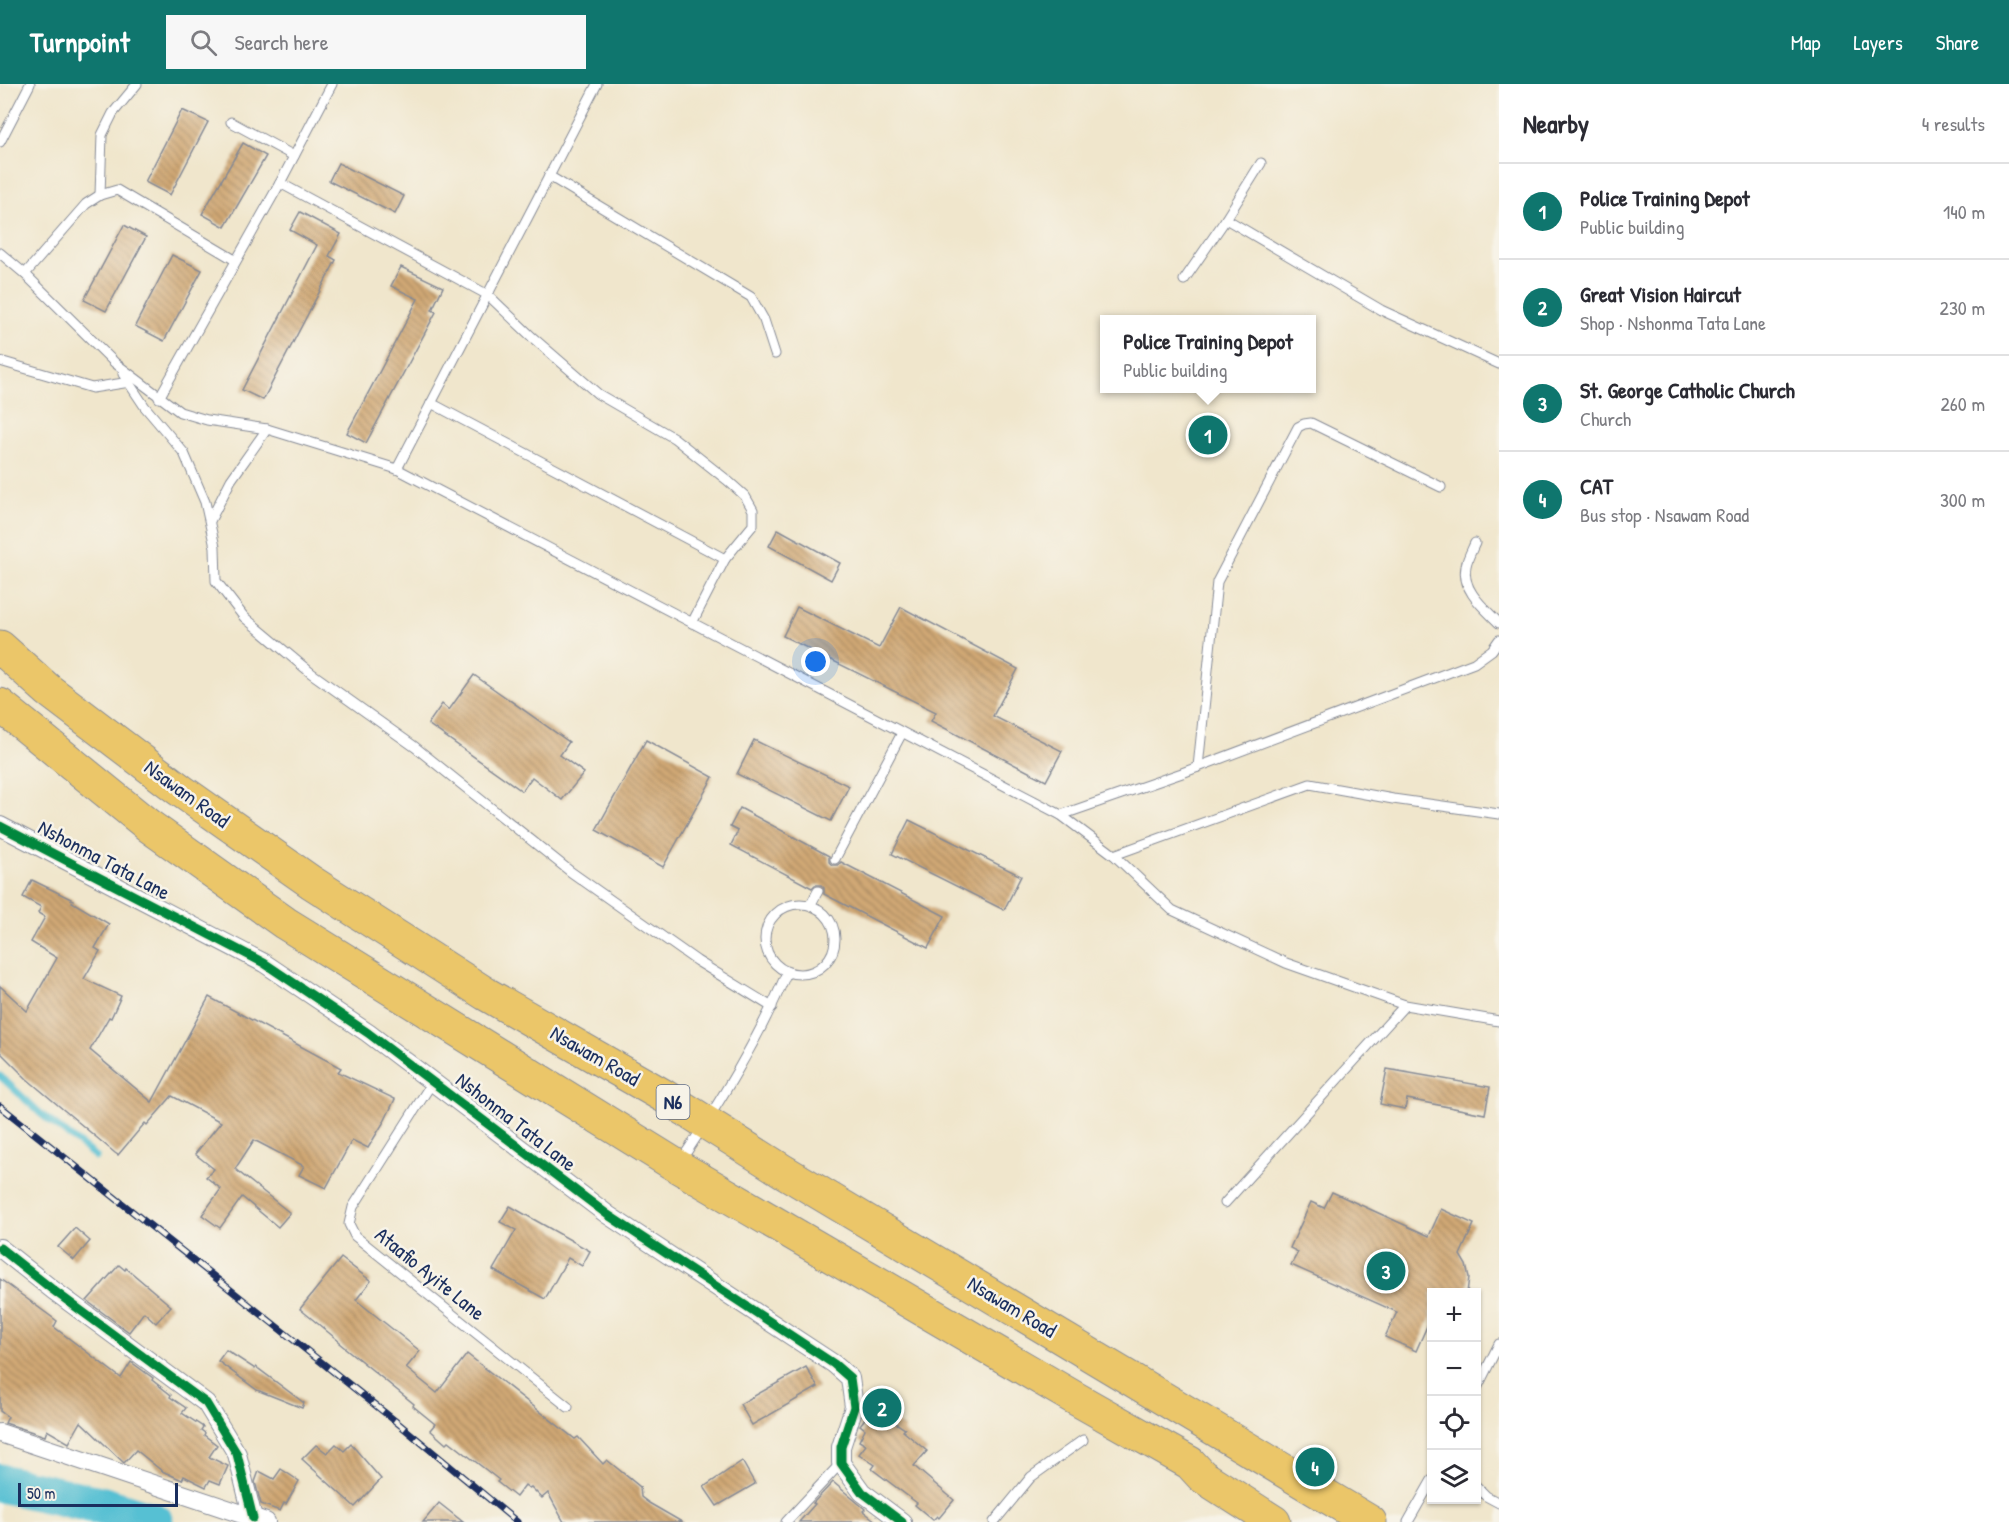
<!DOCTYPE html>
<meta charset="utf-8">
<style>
body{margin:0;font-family:"Patrick Hand",sans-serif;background:#f7f7f7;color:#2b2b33}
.controls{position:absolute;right:18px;bottom:18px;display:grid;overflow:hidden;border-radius:0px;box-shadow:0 2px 4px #0004}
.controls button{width:54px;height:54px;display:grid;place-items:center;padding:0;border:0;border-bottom:2px solid #e1e1e2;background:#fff;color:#2b2b33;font:30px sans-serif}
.scale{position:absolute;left:18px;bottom:15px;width:160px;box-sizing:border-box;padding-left:6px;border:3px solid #1b2f5e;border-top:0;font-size:16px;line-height:21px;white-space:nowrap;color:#1b2f5e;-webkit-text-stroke:4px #f7f3e8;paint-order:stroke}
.you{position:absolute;left:816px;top:578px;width:21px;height:21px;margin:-15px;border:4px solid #fff;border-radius:50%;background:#1a73e8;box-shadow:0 0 0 9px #1a73e833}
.badge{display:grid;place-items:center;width:39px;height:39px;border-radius:50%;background:#0f766e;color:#fff;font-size:20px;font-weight:700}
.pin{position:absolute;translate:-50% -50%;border:3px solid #fff;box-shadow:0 2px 6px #0006}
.popup{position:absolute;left:1100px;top:231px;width:216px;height:78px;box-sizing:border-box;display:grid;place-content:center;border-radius:0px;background:#fff;filter:drop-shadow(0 2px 4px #0005);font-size:20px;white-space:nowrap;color:#7c7c81}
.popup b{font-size:22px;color:#2b2b33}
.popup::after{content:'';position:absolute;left:50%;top:100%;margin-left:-12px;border:12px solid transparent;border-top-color:#fff}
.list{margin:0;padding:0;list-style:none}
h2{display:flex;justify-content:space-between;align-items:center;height:78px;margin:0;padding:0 24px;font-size:26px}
h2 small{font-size:20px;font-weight:400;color:#7c7c81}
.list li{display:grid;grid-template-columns:39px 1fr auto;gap:18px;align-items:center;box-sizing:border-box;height:96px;padding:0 24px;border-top:2px solid #e1e1e2}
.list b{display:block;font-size:22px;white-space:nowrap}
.list p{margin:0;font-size:20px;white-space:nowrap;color:#7c7c81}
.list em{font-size:20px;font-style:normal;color:#7c7c81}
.icon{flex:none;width:33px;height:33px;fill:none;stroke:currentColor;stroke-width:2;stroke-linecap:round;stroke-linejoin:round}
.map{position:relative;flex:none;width:1499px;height:1438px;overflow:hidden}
header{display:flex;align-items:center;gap:36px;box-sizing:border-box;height:84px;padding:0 30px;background:#0f766e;color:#fff}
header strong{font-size:28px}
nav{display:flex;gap:33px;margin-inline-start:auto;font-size:21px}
.search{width:420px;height:54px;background:#f7f7f7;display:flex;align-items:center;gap:15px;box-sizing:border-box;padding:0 21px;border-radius:0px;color:#7c7c81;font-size:22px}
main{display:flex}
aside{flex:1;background:#fff}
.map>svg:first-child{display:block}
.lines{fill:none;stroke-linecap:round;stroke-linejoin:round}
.stream{stroke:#57c0d3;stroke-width:7}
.river{stroke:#57c0d3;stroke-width:39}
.building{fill:url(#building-back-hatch)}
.lane-casing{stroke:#868a95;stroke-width:11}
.street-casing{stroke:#868a95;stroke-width:20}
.highway-casing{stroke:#868a95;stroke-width:35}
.lane{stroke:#fff;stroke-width:9}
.street{stroke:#fff;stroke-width:18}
.highway{stroke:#ebc669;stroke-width:33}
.rail-casing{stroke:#1b2f5e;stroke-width:7}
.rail{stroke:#f7f3e8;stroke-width:4.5;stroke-dasharray:14;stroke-linecap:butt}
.cycleway-casing{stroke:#f7f3e8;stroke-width:13}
.cycleway{stroke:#00873e;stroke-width:9}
.labels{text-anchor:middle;stroke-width:5;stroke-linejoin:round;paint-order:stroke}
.shield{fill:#f7f3e8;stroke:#5d6a87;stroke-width:1.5}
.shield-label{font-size:20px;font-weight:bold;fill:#1b2f5e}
.street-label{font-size:21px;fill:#1b2f5e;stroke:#f7f3e8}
</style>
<header>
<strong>Turnpoint</strong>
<div class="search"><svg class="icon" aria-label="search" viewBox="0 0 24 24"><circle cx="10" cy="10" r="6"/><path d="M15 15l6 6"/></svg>Search here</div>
<nav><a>Map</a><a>Layers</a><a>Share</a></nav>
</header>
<main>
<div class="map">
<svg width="1499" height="1438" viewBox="0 0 1499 1438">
<defs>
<pattern id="building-back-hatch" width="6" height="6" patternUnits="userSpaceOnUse" patternTransform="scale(1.5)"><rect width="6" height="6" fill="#d0a874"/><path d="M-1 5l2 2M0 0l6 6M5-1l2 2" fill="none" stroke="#a88962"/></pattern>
</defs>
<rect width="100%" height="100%" fill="#f7f3e8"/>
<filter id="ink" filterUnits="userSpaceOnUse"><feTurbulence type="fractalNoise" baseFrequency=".0167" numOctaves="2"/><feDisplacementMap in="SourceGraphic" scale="12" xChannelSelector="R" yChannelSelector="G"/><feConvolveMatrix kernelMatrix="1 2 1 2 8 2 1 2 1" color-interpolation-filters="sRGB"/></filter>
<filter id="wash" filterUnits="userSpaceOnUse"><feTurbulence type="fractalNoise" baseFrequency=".008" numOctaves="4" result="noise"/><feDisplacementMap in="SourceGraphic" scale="24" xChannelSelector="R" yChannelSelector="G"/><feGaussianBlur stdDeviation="1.35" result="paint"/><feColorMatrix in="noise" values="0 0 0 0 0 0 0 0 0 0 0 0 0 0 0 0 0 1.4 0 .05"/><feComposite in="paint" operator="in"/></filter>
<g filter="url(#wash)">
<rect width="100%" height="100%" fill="#f0e6cc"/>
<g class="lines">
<path class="stream" d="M0 992 41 1030 96 1073"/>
<path class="river" d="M0 1399 104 1422 154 1438"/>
</g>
<g id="blocks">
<g class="building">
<path d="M182 26 208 38 170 111 145 98Z"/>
<path d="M243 59 266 72 225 143 202 130Z"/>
<path d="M338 79 404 112 395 130 329 97Z"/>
<path d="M300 128 341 150 329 172 336 176 263 316 242 306 317 161 290 146Z"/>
<path d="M124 141 146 153 106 227 84 216Z"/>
<path d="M172 171 202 186 164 257 135 242Z"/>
<path d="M401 183 443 203 432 226 436 228 366 359 347 349 418 215 391 202Z"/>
<path d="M778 445 840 479 831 496 769 462Z"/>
<path d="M797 523 879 564 901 523 1018 585 993 632 1062 667 1046 697 931 637 936 628 783 552Z"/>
<path d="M474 591 569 658 560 671 584 689 562 716 532 693 522 707 428 640 442 620 449 626Z"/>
<path d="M646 656 713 693 663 783 596 746Z"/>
<path d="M754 656 849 702 831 737 737 690Z"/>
<path d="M740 724 829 772V778L832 781H838L841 778 945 832 928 864 824 810V804L821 801H815L812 804 731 761 738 747 730 743Z"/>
<path d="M909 736 1021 792 1004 826 892 770Z"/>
<path d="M32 796 73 816 72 818 109 840 95 864 100 867 84 895 121 912 111 934 109 933 90 966 152 1018 209 913 341 984 338 988 395 1015 385 1036 368 1064 352 1056 326 1104 299 1091 304 1082 254 1056 235 1085 290 1129 278 1143 242 1113 220 1144 202 1131 221 1105 206 1093 214 1085 195 1070 221 1038 172 1012 147 1041 145 1039 118 1071 115 1069 27 995 0 968V902L27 927 57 874 31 858 45 833 38 829 41 823 23 813Z"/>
<path d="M1387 985 1490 1003 1485 1030 1407 1015 1405 1025 1380 1020Z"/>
<path d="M1332 1108 1429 1152 1441 1125 1474 1140 1460 1171 1466 1181 1469 1193 1467 1209H1431V1233L1416 1267 1385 1253 1397 1228 1291 1181 1298 1168 1290 1164 1311 1118 1324 1124Z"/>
<path d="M510 1122 590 1167 582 1182 568 1174 545 1215 493 1186 516 1146 500 1138Z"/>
<path d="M75 1144 90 1157 74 1176 58 1163Z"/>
<path d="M341 1174 371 1197 356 1216 420 1267 406 1284 437 1309 467 1270 575 1355 578 1353 603 1380 607 1376 640 1403 641 1413 649 1419 682 1438H564L548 1409 542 1414 531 1403 529 1404 525 1401 516 1413 497 1398 499 1396 449 1357 446 1360 430 1346 435 1340 413 1322 414 1320 339 1259 340 1258 300 1225Z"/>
<path d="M119 1181 125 1186 126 1184 171 1222 156 1239 144 1228 129 1248 87 1217Z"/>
<path d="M0 1195 57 1237 54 1243 121 1294 131 1278 153 1294 152 1296 171 1311 170 1313 186 1324 182 1329 203 1343 201 1346 205 1349 204 1351 217 1361 209 1373 228 1382 220 1400 210 1396 206 1403 184 1392 182 1396 162 1387 136 1366 124 1379 81 1338 69 1359 47 1346 45 1352 5 1339 8 1333 0 1327Z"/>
<path d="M226 1266 255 1285 256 1283 304 1319 302 1324 257 1306 218 1277Z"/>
<path d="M806 1283 818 1303 752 1341 740 1320Z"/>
<path d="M873 1324 905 1345 903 1347 927 1367 914 1382 954 1416 939 1434 937 1432 933 1436 915 1421 917 1419 872 1385 875 1381 859 1370 866 1361 859 1357 865 1345 860 1341Z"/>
<path d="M336 1360 344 1367 351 1360 381 1395 355 1423 302 1375 316 1361 327 1369Z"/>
<path d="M742 1377 755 1400 717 1422 704 1403Z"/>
<path d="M281 1385 299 1397 286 1420 284 1419 280 1427 261 1420 255 1398 259 1387 274 1395Z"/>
<path d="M833 1398 865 1425 863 1427 877 1438H799L815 1420 813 1419Z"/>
<path d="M439 1419 463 1438H423Z"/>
</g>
</g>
</g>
<g filter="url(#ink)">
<use href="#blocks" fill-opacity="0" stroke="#868a95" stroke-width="1.5"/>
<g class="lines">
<g class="lane-casing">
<g id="lane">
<path d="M231 38 294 72"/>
<path d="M0 58 30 0"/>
<path d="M549 92 751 213 764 236 775 270"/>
<path d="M280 99 488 211 532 253 598 310 674 354 727 396 745 412 753 426V441L725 475"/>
<path d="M100 111 102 51 113 29 137 0"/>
<path d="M1226 135 1381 226 1499 280"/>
<path d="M0 169 25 190 115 279 180 328 207 336 267 345 397 385 1061 731 1114 771 1172 826 1286 879 1405 921 1499 937"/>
<path d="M25 190 86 120 100 111 117 106 235 176"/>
<path d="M1184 196 1226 135 1261 79"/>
<path d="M0 277 92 304 130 298"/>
<path d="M123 290 145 323 184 369 205 418 215 463 216 497 244 533 311 589 415 663 571 788 697 877 772 923"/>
<path d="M159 314 280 99 332 0"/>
<path d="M431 319 725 475 692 539"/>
<path d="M397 385 597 0"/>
<path d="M210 437 231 396 267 345"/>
<path d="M1475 459C1472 466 1467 475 1466 482 1461 506 1484 524 1499 539"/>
<path d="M1198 683 1217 498 1298 343 1304 340 1311 339 1441 403"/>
<path d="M1061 731 1182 689 1474 579 1492 566 1499 556"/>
<path d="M1114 771 1310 700 1393 715 1499 730"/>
<path d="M835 775 902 649"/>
<circle cx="800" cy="855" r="35"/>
<path d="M811 820 818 807"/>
<path d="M433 997 353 1123 349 1140 355 1152 568 1323"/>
<path d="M680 1078C720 1018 759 955 787 888"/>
<path d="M1225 1119 1405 921"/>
<path d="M1476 1306 1499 1260"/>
<path d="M1476 1402 1486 1412 1499 1419"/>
<path d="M786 1438 841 1379"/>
<path d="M994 1438 1031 1393 1083 1356"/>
<path d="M1408 1438 1432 1396"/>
</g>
</g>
<g class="street-casing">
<g id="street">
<path d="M0 742 264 879 368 949 608 1131 834 1280 850 1294 854 1323 841 1363V1379L862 1408 902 1438"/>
<path d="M0 1164 53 1206 206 1319 237 1370 253 1434"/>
<path d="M0 1349 266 1438"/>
</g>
</g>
<g class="highway-casing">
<g id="highway">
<path d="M0 563 48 606 180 706 311 798 486 910 664 1012 783 1087 1370 1438"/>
<path d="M0 621 149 742 285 839 677 1082 1073 1313 1190 1379 1202 1392 1274 1438"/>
</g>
</g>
<use href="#lane" class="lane"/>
<use href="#street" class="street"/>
<use href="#highway" class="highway"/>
<g class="rail-casing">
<path id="rail" d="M0 1022 399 1340 517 1438"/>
</g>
<use href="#rail" class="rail"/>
<g class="cycleway-casing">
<g id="cycleway">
<path d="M0 742 264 879 368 949 608 1131 834 1280 850 1294 854 1323 841 1363V1379L862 1408 902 1438"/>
<path d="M0 1164 53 1206 206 1319 237 1370 253 1434"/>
</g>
</g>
<use href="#cycleway" class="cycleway"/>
</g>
</g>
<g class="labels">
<rect class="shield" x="656.5" y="1001" width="33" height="34" rx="4.5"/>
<g class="shield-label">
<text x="673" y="1025">N6</text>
</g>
<g class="street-label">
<text transform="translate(187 710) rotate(36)" y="7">Nsawam Road</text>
<text transform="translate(104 776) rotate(28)" y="7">Nshonma Tata Lane</text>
<text transform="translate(595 972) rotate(30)" y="7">Nsawam Road</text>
<text transform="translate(516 1038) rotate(38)" y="7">Nshonma Tata Lane</text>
<text transform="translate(430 1190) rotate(39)" y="7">Ataafio Ayite Lane</text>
<text transform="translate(1012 1223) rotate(31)" y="7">Nsawam Road</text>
</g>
</g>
</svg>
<div class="controls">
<button>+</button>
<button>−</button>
<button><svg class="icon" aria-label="locate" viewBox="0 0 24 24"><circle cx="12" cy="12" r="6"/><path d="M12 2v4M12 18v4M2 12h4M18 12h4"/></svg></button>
<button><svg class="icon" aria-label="layers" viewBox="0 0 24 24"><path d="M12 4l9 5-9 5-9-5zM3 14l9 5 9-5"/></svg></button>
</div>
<div class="scale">50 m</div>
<div class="you"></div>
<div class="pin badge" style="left:1208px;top:351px">1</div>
<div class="popup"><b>Police Training Depot</b>Public building</div>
<div class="pin badge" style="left:882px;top:1324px">2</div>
<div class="pin badge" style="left:1386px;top:1187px">3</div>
<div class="pin badge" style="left:1315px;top:1383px">4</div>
</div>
<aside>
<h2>Nearby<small>4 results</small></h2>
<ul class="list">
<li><span class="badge">1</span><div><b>Police Training Depot</b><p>Public building</p></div><em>140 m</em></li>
<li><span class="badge">2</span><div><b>Great Vision Haircut</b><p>Shop · Nshonma Tata Lane</p></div><em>230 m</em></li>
<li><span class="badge">3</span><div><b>St. George Catholic Church</b><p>Church</p></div><em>260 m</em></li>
<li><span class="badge">4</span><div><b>CAT</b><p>Bus stop · Nsawam Road</p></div><em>300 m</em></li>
</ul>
</aside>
</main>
